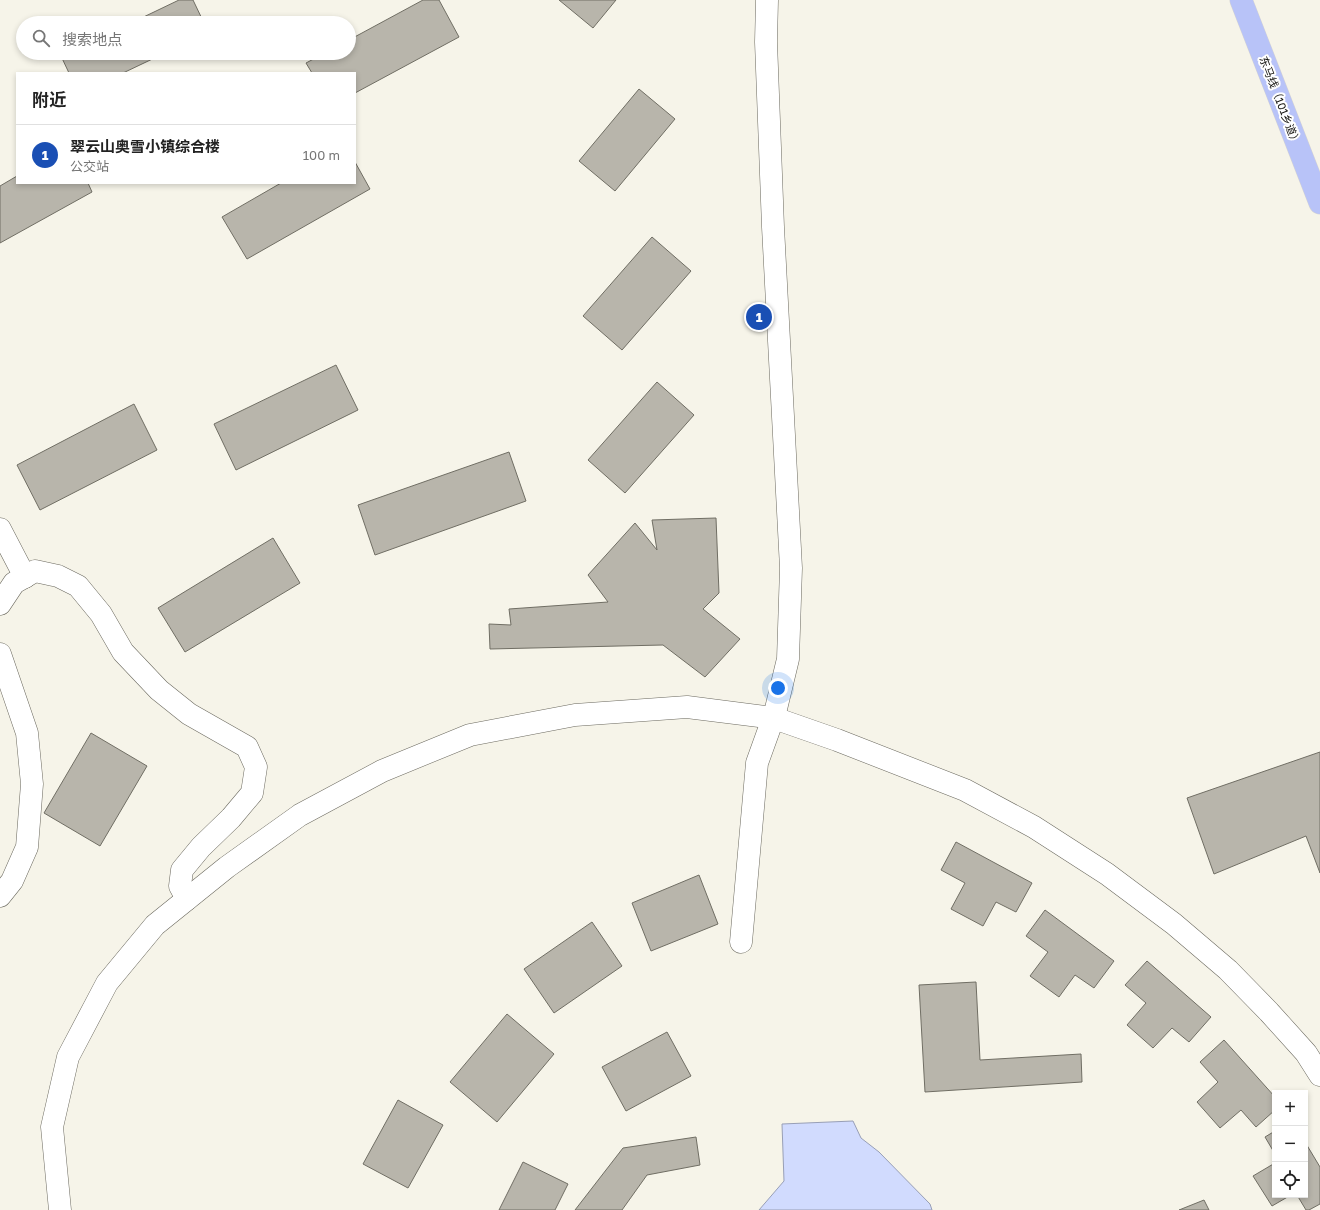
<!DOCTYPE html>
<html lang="zh">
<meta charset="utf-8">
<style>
body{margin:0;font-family:"Golos Text","Noto Sans SC",sans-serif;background:#f6f6f6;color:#222}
.controls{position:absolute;right:12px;bottom:12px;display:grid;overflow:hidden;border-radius:0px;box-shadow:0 2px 6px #0003}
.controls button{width:36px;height:36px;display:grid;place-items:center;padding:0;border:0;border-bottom:1px solid #e0e0e0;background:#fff;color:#222;font:20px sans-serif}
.you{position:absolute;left:778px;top:688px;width:14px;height:14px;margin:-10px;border:3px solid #fff;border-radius:50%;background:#1a73e8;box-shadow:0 0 0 6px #1a73e833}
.badge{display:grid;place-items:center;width:26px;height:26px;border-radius:50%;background:#5160d6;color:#fff;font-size:13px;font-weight:700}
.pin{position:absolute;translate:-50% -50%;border:2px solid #fff;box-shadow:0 1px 4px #0006}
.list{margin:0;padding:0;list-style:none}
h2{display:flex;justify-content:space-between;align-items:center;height:52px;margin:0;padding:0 16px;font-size:17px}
h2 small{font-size:13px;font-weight:400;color:#767676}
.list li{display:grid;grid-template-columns:26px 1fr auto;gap:12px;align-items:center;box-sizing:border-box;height:60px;padding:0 16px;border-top:1px solid #e0e0e0}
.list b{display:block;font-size:15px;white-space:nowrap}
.list p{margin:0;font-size:13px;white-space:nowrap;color:#767676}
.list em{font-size:13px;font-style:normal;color:#767676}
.icon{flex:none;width:22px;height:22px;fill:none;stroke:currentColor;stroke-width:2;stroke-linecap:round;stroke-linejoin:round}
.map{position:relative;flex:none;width:1320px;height:1210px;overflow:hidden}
.search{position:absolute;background:#fff;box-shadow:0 2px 6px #0003;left:16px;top:16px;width:340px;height:44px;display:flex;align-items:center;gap:10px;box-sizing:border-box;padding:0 14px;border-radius:22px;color:#767676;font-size:15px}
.panel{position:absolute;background:#fff;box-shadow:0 2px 6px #0003;left:16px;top:72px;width:340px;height:112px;border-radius:0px}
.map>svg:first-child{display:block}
.water{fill:#d1dbfe;stroke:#989fb6}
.building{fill:#b8b5ab;stroke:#706e64}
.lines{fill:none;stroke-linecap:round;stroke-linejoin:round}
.minor-casing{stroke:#6b695f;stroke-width:23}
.major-casing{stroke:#d5d4d4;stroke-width:23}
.minor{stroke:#fff;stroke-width:22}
.major{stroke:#b8c3f8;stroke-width:22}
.labels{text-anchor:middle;stroke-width:4;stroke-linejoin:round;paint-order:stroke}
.street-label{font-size:11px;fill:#13120e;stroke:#fff}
</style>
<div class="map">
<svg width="1320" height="1210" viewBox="0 0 1320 1210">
<rect width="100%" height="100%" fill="#f6f4e9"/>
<path class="water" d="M853 1121 861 1138 879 1152 930 1204 932 1210H759L784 1181 782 1124Z"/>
<g class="building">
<path d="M179 0H193L204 23H131Z"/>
<path d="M423 0H439L459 37 355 93V73H312L306 63 325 53H349V40Z"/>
<path d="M559 0H616L593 28Z"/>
<path d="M68 53H165L123 73H69L61 56Z"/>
<path d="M639 89 675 119 615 191 579 161Z"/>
<path d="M355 162 370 189 247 259 222 217 281 183H355Z"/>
<path d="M17 176V183H88L92 192 0 243V186Z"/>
<path d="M652 237 691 271 622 350 583 316Z"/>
<path d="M336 365 358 410 236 470 214 424Z"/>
<path d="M657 382 694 415 625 493 588 460Z"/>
<path d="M134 404 157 450 40 510 17 465Z"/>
<path d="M509 452 526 501 375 555 358 505Z"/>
<path d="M716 518 719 593 703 609 740 639 705 677 663 645 490 649 489 624 511 625 509 609 608 602 588 575 635 523 657 550 652 520Z"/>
<path d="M273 538 300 583 185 652 158 608Z"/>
<path d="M91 733 147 766 100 846 44 813Z"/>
<path d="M1320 752V873L1306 836 1214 874 1187 798Z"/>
<path d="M956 842 1032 883 1016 912 996 902 983 926 951 909 965 883 941 870Z"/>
<path d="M699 875 718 924 651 951 632 903Z"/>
<path d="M1045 910 1114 961 1094 988 1075 975 1059 997 1030 976 1048 952 1026 936Z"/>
<path d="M592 922 622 966 554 1013 524 969Z"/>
<path d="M1147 961 1211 1017 1189 1042 1172 1028 1153 1048 1127 1025 1146 1003 1125 985Z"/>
<path d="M976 982 980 1060 1081 1054 1082 1082 925 1092 919 985Z"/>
<path d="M507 1014 554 1054 497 1122 450 1082Z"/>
<path d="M667 1032 691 1076 626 1111 602 1067Z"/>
<path d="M1224 1040 1275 1097V1110L1256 1127 1241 1110 1220 1128 1197 1102 1218 1082 1200 1062Z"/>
<path d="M398 1100 443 1125 408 1188 363 1164Z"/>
<path d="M1275 1131V1154L1265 1137Z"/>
<path d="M696 1137 700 1165 647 1175 622 1210H575L623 1148Z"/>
<path d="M1305 1142 1320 1167V1204L1309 1210H1306L1297 1195H1305Z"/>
<path d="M523 1162 568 1184 555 1210H499Z"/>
<path d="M1275 1163V1195H1291L1272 1206 1253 1176Z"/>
<path d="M1204 1200 1209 1210H1179Z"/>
</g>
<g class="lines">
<g class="minor-casing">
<g id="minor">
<path d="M0 529 25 577"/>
<path d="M0 604 14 583 35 571 58 576 78 586 101 614 123 652 159 690 189 714 247 747 256 767 252 793 231 818 201 847 182 870 180 886 187 899"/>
<path d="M0 654 27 733 32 784 27 847 12 881 0 896"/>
<path d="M741 942 757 763 775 713 788 659 791 568 773 227 766 42 767 0"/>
<path d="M60 1210 52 1127 68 1057 107 983 155 925 227 867 300 815 382 771 470 735 575 715 687 707 774 718 837 740 965 790 1034 827 1107 874 1174 924 1228 970 1269 1012 1306 1053 1320 1075"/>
</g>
</g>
<g class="major-casing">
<path id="major" d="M1241 0 1320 203"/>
</g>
<use href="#minor" class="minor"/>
<use href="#major" class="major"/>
</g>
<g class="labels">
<g class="street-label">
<text transform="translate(1280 101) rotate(69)" y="4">东马线（101乡道）</text>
</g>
</g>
</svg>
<div class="controls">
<button>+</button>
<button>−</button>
<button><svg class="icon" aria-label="locate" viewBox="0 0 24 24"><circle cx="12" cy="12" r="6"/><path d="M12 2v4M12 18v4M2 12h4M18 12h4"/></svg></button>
</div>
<div class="you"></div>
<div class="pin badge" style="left:759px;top:317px;background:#1a4fb4">1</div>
<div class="search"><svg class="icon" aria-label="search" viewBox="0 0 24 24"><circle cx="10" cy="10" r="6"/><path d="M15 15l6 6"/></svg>搜索地点</div>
<section class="panel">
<h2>附近<small></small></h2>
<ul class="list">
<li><span class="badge" style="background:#1a4fb4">1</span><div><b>翠云山奥雪小镇综合楼</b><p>公交站</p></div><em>100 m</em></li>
</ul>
</section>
</div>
